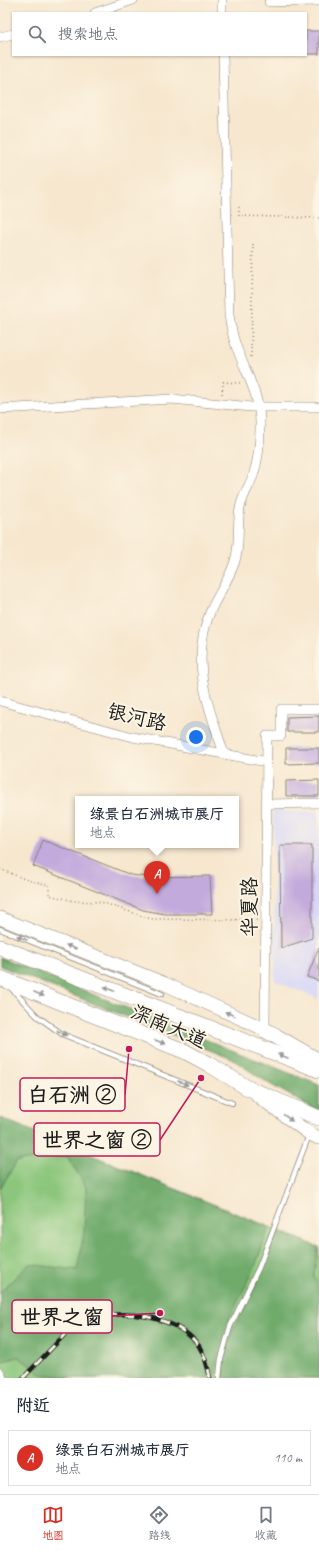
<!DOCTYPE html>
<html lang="zh">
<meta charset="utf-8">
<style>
body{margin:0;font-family:Caveat,"LXGW WenKai TC",sans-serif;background:#f2f2f3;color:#1f2937}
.you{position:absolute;left:196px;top:737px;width:14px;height:14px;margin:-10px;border:3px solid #fff;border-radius:50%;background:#1a73e8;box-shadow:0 0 0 6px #1a73e833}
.badge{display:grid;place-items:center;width:26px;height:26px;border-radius:50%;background:#d93025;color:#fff;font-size:13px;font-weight:700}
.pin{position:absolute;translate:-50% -33px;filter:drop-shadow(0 1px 2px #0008)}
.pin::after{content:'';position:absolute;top:21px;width:14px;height:12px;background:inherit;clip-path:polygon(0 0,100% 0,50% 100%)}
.popup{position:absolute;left:75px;top:796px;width:164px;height:52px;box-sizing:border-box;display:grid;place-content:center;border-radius:0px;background:#fff;filter:drop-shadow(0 1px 3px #0005);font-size:13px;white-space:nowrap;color:#747a83}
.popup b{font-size:15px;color:#1f2937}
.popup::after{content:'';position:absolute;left:50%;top:100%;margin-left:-8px;border:8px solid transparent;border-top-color:#fff}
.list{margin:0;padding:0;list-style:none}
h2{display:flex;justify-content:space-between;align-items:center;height:52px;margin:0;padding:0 16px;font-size:17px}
h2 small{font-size:13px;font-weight:400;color:#747a83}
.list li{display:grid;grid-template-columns:26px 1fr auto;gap:12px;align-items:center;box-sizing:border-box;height:56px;margin:0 8px 8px;padding:0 8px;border:1px solid #e0e1e3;border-radius:0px}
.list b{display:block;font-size:15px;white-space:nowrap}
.list p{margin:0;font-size:13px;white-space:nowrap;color:#747a83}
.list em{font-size:13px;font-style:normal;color:#747a83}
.icon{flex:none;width:22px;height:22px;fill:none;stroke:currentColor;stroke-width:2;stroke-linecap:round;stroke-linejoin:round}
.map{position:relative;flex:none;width:319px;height:1378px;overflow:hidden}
.search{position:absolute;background:#fff;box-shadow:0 1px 3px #0004;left:12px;right:12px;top:12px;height:44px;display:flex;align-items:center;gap:10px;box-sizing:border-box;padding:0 14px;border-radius:0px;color:#747a83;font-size:15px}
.sheet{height:116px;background:#fff}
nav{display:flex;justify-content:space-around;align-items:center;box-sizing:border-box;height:56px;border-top:1px solid #e0e1e3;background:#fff;font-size:11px;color:#747a83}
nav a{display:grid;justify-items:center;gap:2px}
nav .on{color:#d93025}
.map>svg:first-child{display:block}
.built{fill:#d7d7f8}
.green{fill:#8bc67c;stroke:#54714c}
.forest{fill:#70ab6c;stroke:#466444}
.building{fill:#c2aadd}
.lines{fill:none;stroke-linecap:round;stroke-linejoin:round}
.service-casing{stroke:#8a8276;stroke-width:6}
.pedestrian-casing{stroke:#8a8276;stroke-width:8}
.minor-casing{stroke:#8a8276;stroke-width:10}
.secondary-casing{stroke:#8a8276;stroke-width:14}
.primary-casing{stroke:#8a8276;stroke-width:16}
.path{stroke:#8a8276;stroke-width:1.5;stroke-dasharray:1 3;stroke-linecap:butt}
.service{stroke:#fff;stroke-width:4.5}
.pedestrian{stroke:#fff;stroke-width:7}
.minor{stroke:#fff;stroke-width:9}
.secondary{stroke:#fff;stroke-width:13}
.primary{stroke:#fff;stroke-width:15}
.rail-casing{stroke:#1c1c1c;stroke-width:4.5}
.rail{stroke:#fcf5e5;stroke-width:3;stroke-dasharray:9;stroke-linecap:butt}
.oneway{fill:#999}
.labels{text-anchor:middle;stroke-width:4;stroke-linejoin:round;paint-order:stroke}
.street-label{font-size:20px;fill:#1c1c1c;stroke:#fcf5e5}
.leader{fill:none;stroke:#c2185b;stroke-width:1.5}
.callout-dot{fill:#c2185b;stroke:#fcf5e5;stroke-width:1.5}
.callout{fill:#fcf5e5;stroke:#c2185b;stroke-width:1.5}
.callout-label{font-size:21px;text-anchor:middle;font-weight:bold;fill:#1c1c1c}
</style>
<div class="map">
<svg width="319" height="1378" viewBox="0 0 319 1378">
<rect width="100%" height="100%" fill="#fcf5e5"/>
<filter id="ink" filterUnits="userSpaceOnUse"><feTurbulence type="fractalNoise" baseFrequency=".025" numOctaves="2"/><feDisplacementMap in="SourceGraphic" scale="8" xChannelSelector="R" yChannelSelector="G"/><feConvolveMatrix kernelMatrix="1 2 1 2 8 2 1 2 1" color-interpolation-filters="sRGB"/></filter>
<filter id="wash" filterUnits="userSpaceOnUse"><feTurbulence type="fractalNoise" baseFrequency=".012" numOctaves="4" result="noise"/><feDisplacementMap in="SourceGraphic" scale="16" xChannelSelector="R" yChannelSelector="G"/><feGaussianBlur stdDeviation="0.9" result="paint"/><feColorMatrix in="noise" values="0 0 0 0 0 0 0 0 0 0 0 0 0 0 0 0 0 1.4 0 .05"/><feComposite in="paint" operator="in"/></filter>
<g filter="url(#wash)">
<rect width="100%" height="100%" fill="#f7e7cf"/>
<path class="built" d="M273 811H319V999L275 981Z"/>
<path class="green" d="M0 1118 319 1247V1378H0Z"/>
<g class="forest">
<path d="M0 957 319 1085V1112L268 1083 232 1059 0 966Z"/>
<path d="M0 1118 269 1227 255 1266 226 1326 217 1359 215 1378H76L40 1374 19 1357 0 1362V1292L29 1264 77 1270 84 1232 86 1187 67 1156 17 1161 0 1189Z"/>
<path d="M277 1230 318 1247 314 1274 319 1295V1378H223L224 1361 233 1328 249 1301Z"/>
</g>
<g id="blocks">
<g class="building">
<rect x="306" y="31" width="13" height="23"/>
<path d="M319 716V732H287V717Z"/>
<path d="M286 748H319V763L286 764Z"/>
<path d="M319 780V796H286V781Z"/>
<path d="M43 840 131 875 147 877 210 876 212 914H165L143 910 33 866Z"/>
<path d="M280 845H312V938L281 948Z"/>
<path d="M319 947V981L307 977Z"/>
</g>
</g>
</g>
<g filter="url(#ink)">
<use href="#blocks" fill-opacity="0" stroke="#8a8276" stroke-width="1"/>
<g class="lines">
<g class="service-casing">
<g id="service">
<path d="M0 929 162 994"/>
<path d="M11 988 37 1016 62 1034 232 1103"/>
<path d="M219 1378 221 1359 230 1327 259 1267 309 1135"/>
</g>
</g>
<g class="pedestrian-casing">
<path id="pedestrian" d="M0 1371 3 1378"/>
</g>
<g class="minor-casing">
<g id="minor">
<path d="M222 0V13"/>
<path d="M269 2 319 1"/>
<path d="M95 13 133 0"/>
<path d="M0 37 13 34"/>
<path d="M223 55 229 315C231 329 234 343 240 356 250 381 261 400 260 428 260 444 258 461 253 476 249 486 244 494 241 504 236 522 241 542 235 561 230 578 218 594 211 610 189 661 208 704 224 754"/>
<path d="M0 409 172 399 251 407H319"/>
<path d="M0 701 133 737 267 762"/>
<path d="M267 804 319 803"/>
<path d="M265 1030 267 736H281V709H319"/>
</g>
</g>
<g class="secondary-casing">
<g id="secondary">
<path d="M0 918 163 983 275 1034"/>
<path d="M258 1096 310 1134 319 1138"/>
</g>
</g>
<g class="primary-casing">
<g id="primary">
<path d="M0 947 319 1070"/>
<path d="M0 978 184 1051 210 1065 246 1087 319 1118"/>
<path d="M265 1030 319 1061"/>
</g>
</g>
<g class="path">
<path d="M239 207V216L319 218"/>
<path d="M251 357 253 241"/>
<path d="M222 394 223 382 241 383"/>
<path d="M0 869 27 880 49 885V895L74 901 101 902 151 919 257 920"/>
</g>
<use href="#service" class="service"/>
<use href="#pedestrian" class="pedestrian"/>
<use href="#minor" class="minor"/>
<use href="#secondary" class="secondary"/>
<use href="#primary" class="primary"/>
<g class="rail-casing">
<path id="rail" d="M23 1378 72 1327C106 1305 175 1312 199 1346 205 1356 208 1367 210 1378"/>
</g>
<use href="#rail" class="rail"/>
</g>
<defs><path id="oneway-solid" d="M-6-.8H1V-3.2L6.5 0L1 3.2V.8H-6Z"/></defs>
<g class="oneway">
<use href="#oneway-solid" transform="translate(22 938) rotate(-158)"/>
<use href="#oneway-solid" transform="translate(71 947) rotate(-158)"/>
<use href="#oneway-solid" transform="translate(109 989) rotate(-159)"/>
<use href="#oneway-solid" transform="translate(39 994) rotate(23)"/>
<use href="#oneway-solid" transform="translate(230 1014) rotate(-155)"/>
<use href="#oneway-solid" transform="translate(62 1033) rotate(27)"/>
<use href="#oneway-solid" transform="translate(160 1042) rotate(21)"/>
<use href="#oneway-solid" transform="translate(283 1056) rotate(-159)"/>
<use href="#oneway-solid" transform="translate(183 1083) rotate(22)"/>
<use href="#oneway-solid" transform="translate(288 1118) rotate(36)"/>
</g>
</g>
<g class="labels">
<g class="street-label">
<text transform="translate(137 717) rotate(13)" y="7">银河路</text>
<text transform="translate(249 907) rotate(-90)" y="7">华夏路</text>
<text transform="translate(169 1026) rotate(23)" y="7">深南大道</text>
</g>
</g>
<path class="leader" d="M129 1049L125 1095M201 1078L160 1140M160 1313L112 1316"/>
<g class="callout-dot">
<circle cx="129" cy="1049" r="4"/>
<circle cx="201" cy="1078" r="4"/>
<circle cx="160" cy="1313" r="4"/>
</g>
<g class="callout">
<rect x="20" y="1078" width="105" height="33" rx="4"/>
<rect x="34" y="1123" width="126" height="33" rx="4"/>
<rect x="12" y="1300" width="100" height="33" rx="4"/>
</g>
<g class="callout-label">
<text x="72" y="1102">白石洲 ②</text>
<text x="97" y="1147">世界之窗 ②</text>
<text x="62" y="1324">世界之窗</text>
</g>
</svg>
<div class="you"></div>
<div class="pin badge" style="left:157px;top:894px">A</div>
<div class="popup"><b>绿景白石洲城市展厅</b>地点</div>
<div class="search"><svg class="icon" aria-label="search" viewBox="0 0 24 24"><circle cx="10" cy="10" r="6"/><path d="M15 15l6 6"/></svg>搜索地点</div>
</div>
<section class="sheet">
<h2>附近<small></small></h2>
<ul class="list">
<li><span class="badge">A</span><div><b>绿景白石洲城市展厅</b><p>地点</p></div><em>110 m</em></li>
</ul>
</section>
<nav>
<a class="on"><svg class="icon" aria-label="map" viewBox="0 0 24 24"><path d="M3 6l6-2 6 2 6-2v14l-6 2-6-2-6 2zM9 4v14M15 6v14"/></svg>地图</a>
<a><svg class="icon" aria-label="directions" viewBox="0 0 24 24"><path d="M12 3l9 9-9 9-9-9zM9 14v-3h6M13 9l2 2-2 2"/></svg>路线</a>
<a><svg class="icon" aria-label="saved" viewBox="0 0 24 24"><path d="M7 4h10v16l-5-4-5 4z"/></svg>收藏</a>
</nav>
